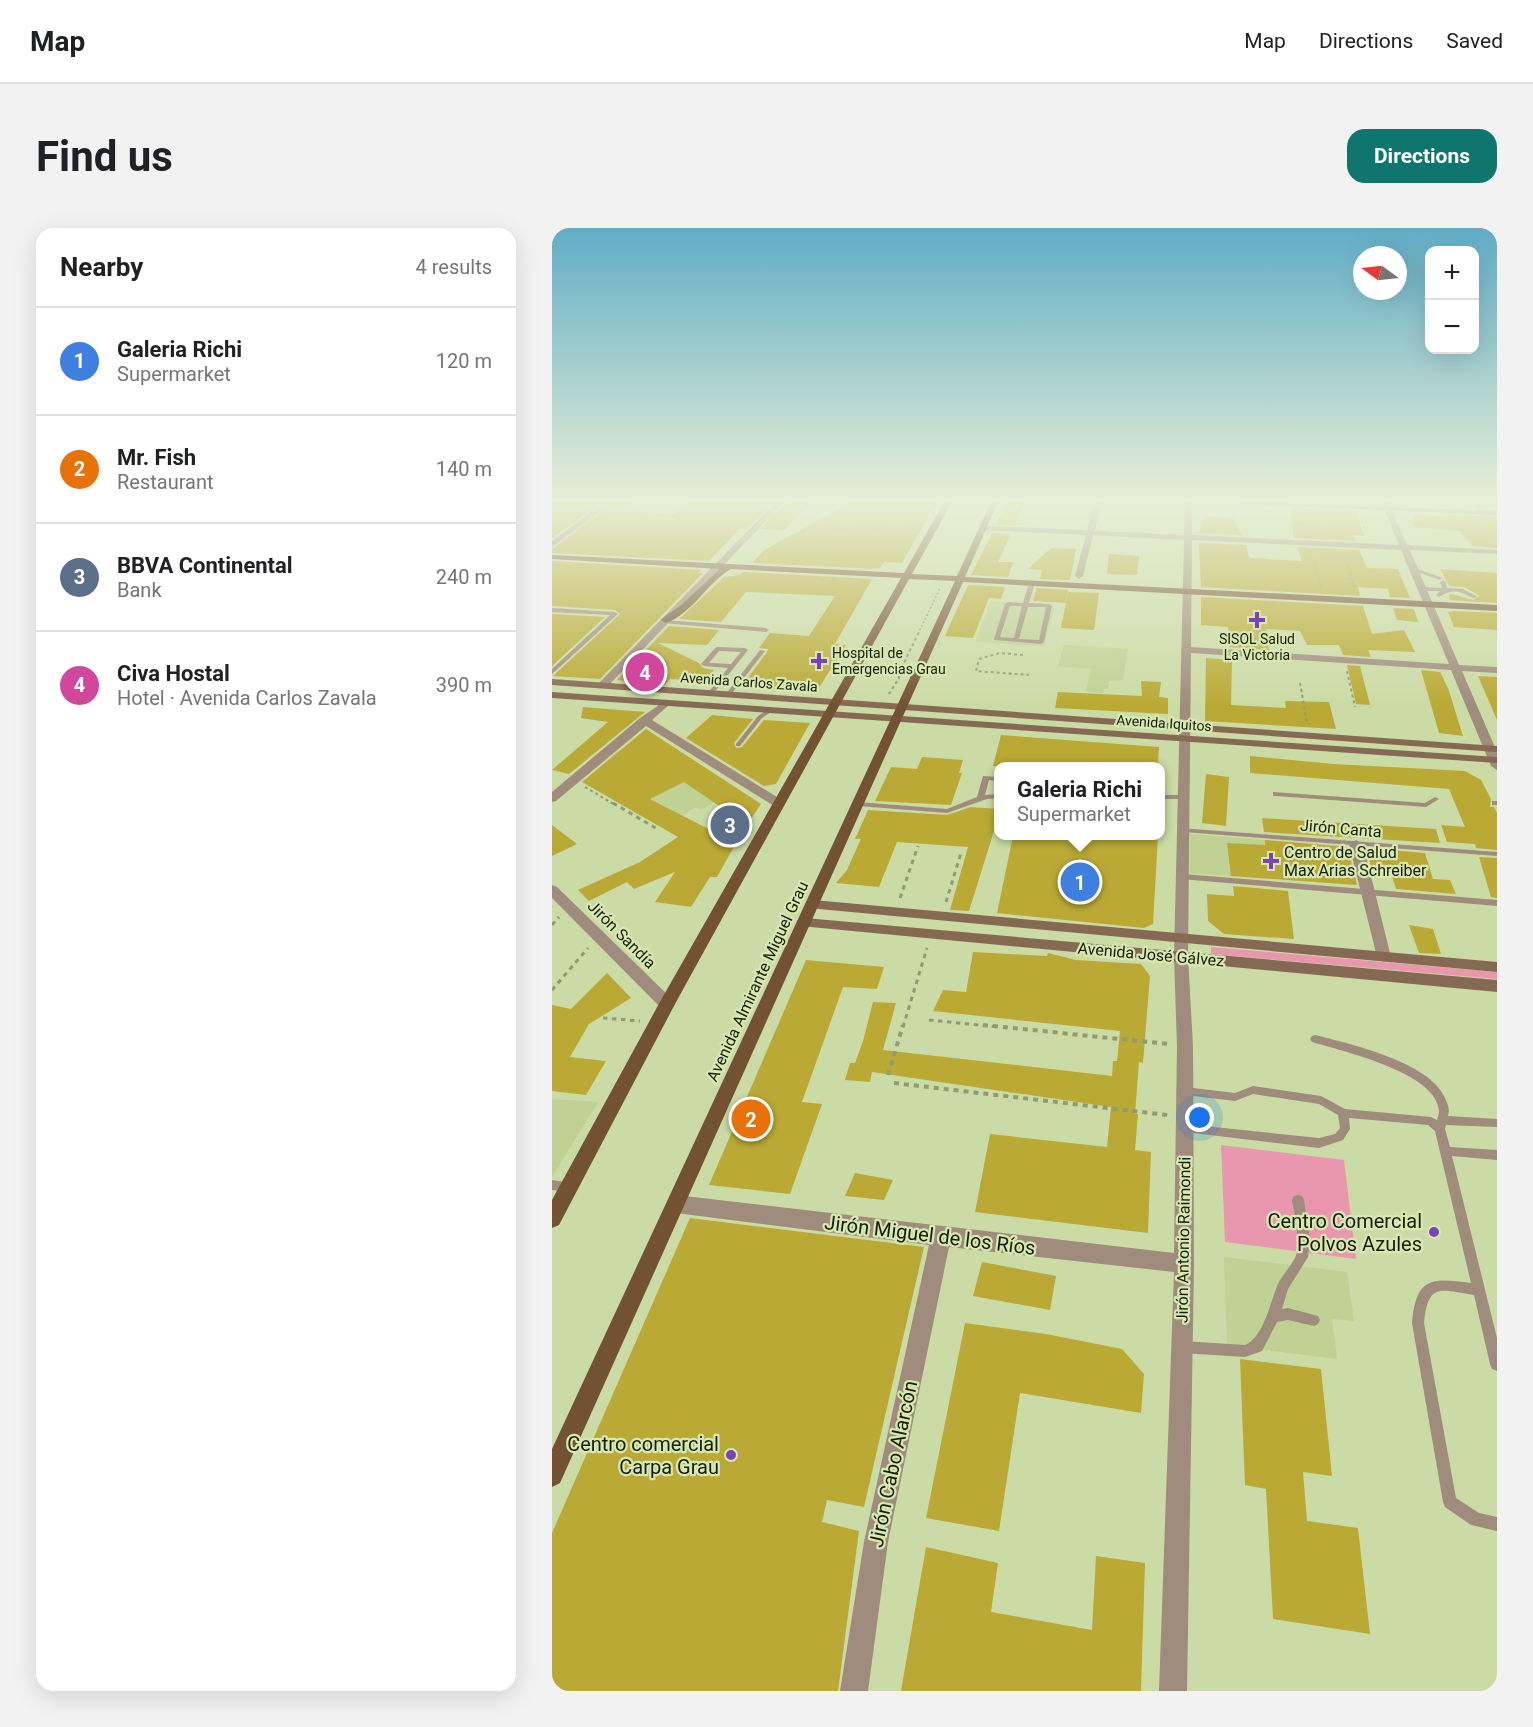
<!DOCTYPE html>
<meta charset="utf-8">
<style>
body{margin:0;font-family:Roboto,sans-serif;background:#f2f2f2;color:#202124}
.controls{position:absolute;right:18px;top:18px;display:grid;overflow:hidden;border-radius:12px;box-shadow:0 6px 24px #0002}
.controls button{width:54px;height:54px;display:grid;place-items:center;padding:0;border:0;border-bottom:2px solid #e0e0e0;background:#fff;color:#202124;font:30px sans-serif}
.compass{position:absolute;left:801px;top:18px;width:54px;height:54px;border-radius:50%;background:#fff;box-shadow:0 6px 24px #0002;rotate:285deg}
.you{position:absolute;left:648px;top:890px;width:21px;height:21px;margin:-15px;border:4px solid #fff;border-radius:50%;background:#1a73e8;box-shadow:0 0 0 9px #1a73e833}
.badge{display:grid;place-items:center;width:39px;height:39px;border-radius:50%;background:#0f766e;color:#fff;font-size:20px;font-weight:700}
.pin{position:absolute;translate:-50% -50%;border:3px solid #fff;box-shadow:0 2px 6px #0006}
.popup{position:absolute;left:442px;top:534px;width:171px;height:78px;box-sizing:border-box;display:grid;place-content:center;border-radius:12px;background:#fff;filter:drop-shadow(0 2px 4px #0005);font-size:20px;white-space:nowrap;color:#757577}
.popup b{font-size:22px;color:#202124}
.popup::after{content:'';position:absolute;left:50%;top:100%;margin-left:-12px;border:12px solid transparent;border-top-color:#fff}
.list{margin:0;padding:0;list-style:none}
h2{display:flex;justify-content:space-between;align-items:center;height:78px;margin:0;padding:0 24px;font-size:26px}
h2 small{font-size:20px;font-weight:400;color:#757577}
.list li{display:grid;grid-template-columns:39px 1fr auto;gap:18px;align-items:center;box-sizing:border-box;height:108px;padding:0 24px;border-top:2px solid #e0e0e0}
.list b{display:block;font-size:22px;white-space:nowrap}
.list p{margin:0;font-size:20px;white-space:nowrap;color:#757577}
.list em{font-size:20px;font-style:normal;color:#757577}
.map{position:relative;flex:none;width:945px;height:1463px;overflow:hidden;border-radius:18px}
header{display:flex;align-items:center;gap:36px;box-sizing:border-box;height:84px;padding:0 30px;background:#fff;border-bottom:2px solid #e0e0e0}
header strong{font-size:28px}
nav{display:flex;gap:33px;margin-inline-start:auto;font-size:21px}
.intro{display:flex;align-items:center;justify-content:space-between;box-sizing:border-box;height:144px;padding:0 36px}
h1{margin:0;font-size:42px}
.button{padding:15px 27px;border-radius:18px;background:#0f766e;color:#fff;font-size:21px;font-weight:700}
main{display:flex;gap:36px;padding:0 36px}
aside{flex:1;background:#fff;border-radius:18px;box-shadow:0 6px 24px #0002}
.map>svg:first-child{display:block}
.built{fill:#bfd193}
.green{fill:#e997af}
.building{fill:#baaa35}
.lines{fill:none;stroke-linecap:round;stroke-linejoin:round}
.path-far3{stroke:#8f9c71;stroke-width:1.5;stroke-dasharray:2 2;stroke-linecap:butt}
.path-far2{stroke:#8f9c71;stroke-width:2;stroke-dasharray:3 3;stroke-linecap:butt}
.path-far1{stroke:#8f9c71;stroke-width:3;stroke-dasharray:4.5 4.5;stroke-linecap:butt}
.path{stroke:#8f9c71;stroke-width:4;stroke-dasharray:5 5;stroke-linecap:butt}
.lane{fill:#a08c7c;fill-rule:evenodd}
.street{fill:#a08c7c;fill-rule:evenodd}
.secondary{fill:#866952;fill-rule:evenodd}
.primary{fill:#735133;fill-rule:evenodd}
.poi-dot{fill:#7943ba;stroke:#d8e8b1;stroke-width:2}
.labels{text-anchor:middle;stroke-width:4.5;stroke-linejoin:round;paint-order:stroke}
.far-poi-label{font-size:14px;fill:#171c07;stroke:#d8e8b1}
.far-street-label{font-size:14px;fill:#171c07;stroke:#d8e8b1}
.street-label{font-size:16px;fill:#171c07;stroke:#d8e8b1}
.poi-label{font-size:16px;fill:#171c07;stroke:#d8e8b1;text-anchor:start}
.near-poi-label{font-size:20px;fill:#171c07;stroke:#d8e8b1;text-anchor:end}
.near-street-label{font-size:20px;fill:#171c07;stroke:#d8e8b1}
</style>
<header>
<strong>Map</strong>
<nav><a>Map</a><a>Directions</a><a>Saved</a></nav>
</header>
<div class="intro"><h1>Find us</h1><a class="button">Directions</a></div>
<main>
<aside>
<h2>Nearby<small>4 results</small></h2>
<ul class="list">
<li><span class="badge" style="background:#3f7fe0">1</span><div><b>Galeria Richi</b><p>Supermarket</p></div><em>120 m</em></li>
<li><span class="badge" style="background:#e8710a">2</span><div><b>Mr. Fish</b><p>Restaurant</p></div><em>140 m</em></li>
<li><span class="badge" style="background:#5c6f8a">3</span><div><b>BBVA Continental</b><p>Bank</p></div><em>240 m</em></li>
<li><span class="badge" style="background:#d1479c">4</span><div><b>Civa Hostal</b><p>Hotel · Avenida Carlos Zavala</p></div><em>390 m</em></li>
</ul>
</aside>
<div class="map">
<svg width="945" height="1463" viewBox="0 0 945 1463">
<rect width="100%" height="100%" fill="#cbdba5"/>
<g class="built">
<path d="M439 373 503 377 492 418 423 414Z"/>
<path d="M512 417 576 421 571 452 557 453 556 461H552L551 465 534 463 539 441 506 438Z"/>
<path d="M66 523 126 557 132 554 162 574 149 582 144 579 130 587 44 542Z"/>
<path d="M638 606 791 618 797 621 805 657 638 645Z"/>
<path d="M0 871 46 874 0 949Z"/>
<path d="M672 1029 795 1044 802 1093 780 1091 785 1131 675 1117Z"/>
</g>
<g class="green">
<path d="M659 719 945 744V751L659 726Z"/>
<path d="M669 917 792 932 804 1031 673 1014Z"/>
</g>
<g class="building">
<path d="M0 274H50L0 310Z"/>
<path d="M63 274H83L72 283 123 286 138 274H221L195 301H188L157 333 0 325V321Z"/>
<path d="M234 274H260L232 302 209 301Z"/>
<path d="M299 274H385L350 335 332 334 327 341 200 335 211 323Z"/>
<path d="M455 274H473L463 297 444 296Z"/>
<path d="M738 281 804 284 812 308 801 307 803 313 742 310Z"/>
<path d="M862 287 945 289V320L920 318 908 303 861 299Z"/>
<path d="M653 288 681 290 690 307 647 305Z"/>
<path d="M440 305 459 306 446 334H461L456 349 419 347Z"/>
<path d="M647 315 694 317 697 330 750 333 745 319 807 322 815 340 846 341 858 370 838 369 836 361 806 359 808 368 649 359Z"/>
<path d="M499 320 524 321 518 352 488 351 490 342 476 341Z"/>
<path d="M557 326 587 328 585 347 555 346Z"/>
<path d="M0 333 149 342 147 345H151L48 451 1 448 68 386 63 382 0 378Z"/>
<path d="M888 341 945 345V375L898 372 897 367 900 366 921 372 928 368 912 359 897 358Z"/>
<path d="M191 344 320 351 283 416 294 417 268 458 243 456 239 462 190 458 215 424 216 421 207 420 218 405 257 408 283 368 194 364 169 394 127 391 172 349 188 347Z"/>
<path d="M416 357 453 359 449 371 437 370 421 410 393 408Z"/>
<path d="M485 360 516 362 514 375 481 373Z"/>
<path d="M516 364 547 365 542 402 509 400Z"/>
<path d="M649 369 811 378 820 406 852 402 863 424 816 422 819 429 791 427 787 417H755L748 403 714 401 717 422 677 419 676 399 649 397Z"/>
<path d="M841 380 862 381 866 394 845 392Z"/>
<path d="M902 383 945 385V402L902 399 896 384Z"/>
<path d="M0 386 53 389 0 438Z"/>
<path d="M117 398 167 402 155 417 106 415 147 435 151 440 162 442 153 453 118 451 113 457 65 452Z"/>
<path d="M654 430 680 432 679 477 734 480 733 473 777 474 784 501 653 493Z"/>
<path d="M795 437 808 438 818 477 804 476Z"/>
<path d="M869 442 888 444 896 460 911 508 887 505Z"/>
<path d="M926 448 945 449V492Z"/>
<path d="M589 453 609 454 607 469 616 470V486L503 480 506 464 590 468Z"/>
<path d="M31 479 93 484 17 546 0 542 56 494 29 490Z"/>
<path d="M160 487 201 491 182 515 184 520 190 519 212 492 258 495 224 556 212 558 134 510Z"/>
<path d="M94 501 209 576 195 597 132 554 98 571 184 615 165 649H158L139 679 103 674 123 644 82 661 75 654 37 673 26 662 88 634 126 609 30 554Z"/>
<path d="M449 507 607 519 606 538H441Z"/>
<path d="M698 528 782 536 913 543 929 552 939 571 938 579H942L945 585V622L924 620 923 616 895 614 889 597 913 599 897 561 698 545Z"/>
<path d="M370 529 411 532 407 545H410L399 577 323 573 339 539 365 541Z"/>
<path d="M654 546 677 549 674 598 650 595Z"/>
<path d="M419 579 447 581V587L417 683 398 682 416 619 345 614 327 659 284 655 295 642 309 611H303L316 582 395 587Z"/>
<path d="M710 590 884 601 888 615 712 604Z"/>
<path d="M0 597 25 616 0 628Z"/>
<path d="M461 608H606L601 696 592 700 445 685Z"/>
<path d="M713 612 795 619 805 657 679 648 675 615 713 617Z"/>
<path d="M814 620 873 625 881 651 898 652 904 666 844 661 837 639 819 638Z"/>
<path d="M927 629 945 630V670L939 669Z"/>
<path d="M681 658 736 663 742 711 672 706 656 693 655 666 682 668Z"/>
<path d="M857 697 881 701 889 726 867 725Z"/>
<path d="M421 724 495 728 496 725 524 732 589 736 598 748 591 835 587 834 583 886H586L583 922 599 924 596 1005 423 984 438 906 555 919 559 879 320 844 318 854 293 852 298 835H303L311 813 321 774 344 775 331 822 560 848 561 833H565L568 803 381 783 391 762 414 764Z"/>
<path d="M254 732 332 739 325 761 291 759 250 874 270 876 238 966 157 957Z"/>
<path d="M55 745 79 770 37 796 18 829 54 833 34 867 0 863V777L19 781Z"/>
<path d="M303 945 341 952 332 972 293 968Z"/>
<path d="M138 990 372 1019 312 1279 275 1272 270 1294 307 1303 286 1463H0V1305Z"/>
<path d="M430 1034 504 1048 498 1082 421 1068Z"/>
<path d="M413 1095 494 1106 570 1121 592 1146 589 1185 468 1165 447 1303 374 1290Z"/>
<path d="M688 1131 769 1141 780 1248 751 1244 755 1293 806 1300 818 1406 721 1391 714 1261 693 1257Z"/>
<path d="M374 1319 446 1335 439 1384 540 1402 544 1328 593 1335 589 1463H349Z"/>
</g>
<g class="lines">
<g class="path-far3">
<path d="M320 274 312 285 374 288"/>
<path d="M293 278 297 274"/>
<path d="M743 296 816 300"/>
<path d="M282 297 367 301"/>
<path d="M930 298 941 314"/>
<path d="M281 304 319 307 324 299"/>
<path d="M761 330 769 360"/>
<path d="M793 331 803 361"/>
<path d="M366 406 388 360"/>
</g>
<g class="path-far2">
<path d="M471 427 448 425 427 431 424 443 477 447"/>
<path d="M795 443 803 479"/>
<path d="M347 451V445L367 404"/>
<path d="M748 455 755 495"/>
<path d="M337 466 347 450"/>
<path d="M33 559 63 577"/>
</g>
<g class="path-far1">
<path d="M61 575 107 602"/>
<path d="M348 670 366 618"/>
<path d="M394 674 409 625"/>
<path d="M0 697 7 689"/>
<path d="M0 762 36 720"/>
<path d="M51 790 88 793"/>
<path d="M377 792 446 799"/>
<path d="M351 799 375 720"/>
</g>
<g class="path">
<path d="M431 797 617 816"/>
<path d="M336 847 351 797"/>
<path d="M342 855 615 887"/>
</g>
<g class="lane">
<path d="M921 274H925L932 285H928Z"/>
<path d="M862 341H866L891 350 888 352 862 343Z"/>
<path d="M891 352 894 354 895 360 911 361 926 369 921 370C907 363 901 360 887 369L884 367 888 363H872L869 361 872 359 890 360 888 354Z"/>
<path d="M480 353 483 355 477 375 497 376 500 378 492 414 489 416 443 412 442 411 453 376 456 374 471 375 477 355ZM458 378H470L462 410 448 409ZM476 379H494L487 412 467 411Z"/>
<path d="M0 380 63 384 66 386 0 446V441L58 387 0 384Z"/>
<path d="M112 392 214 400 217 402 214 404 110 395 109 394Z"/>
<path d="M165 419 193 420 196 422 160 467 158 468 155 466 176 440 152 438 149 436 163 420ZM167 423 189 424 179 436 157 435Z"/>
<path d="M208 422 213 423 177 469H173V467Z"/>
<path d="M217 481 219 482V484L210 490 188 518H184V516L206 488Z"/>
<path d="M431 548 447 549V553L437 552 433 567 447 566V570L435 571 395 585 306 578 302 576 306 574 395 581 425 569Z"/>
<path d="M721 564 873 575 883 569 887 571 874 579 724 568H721Z"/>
<path d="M609 567H632L636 569 632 571H609Z"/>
<rect x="940" y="573" width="5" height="4"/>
<path d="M628 600 945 624V628L631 604 627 602Z"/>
<path d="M631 646 945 672V678L628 651 627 649 628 647Z"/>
<path d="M763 807C798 816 878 834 893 870 896 877 898 881 896 888L945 891V899L894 897 893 901 898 919 945 922V932L900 928 945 1110V1143L940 1141 938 1136 922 1067C888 1062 876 1054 872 1095L904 1270 927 1285 945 1289V1303L919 1297 893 1279 891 1274 860 1095C864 1050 878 1049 919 1055L883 903 876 897 797 890 798 901 791 912 767 920 633 904 629 903 628 900 629 897 633 896 767 910 783 906 788 900 786 887 767 876 701 866 683 873 633 867 629 866 628 863 629 860 633 859 683 865 701 858 769 868 793 881 879 889 885 892C886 889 887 886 887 883 885 844 789 823 760 814L758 811 760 808Z"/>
<path d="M0 952 21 955 23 959 21 963 17 964 0 962Z"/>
<path d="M746 967 750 968 752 972 758 1011 756 1029 736 1061 730 1081 736 1080 766 1088 768 1092 766 1096 762 1098 736 1092 725 1094 710 1123 693 1129 630 1125 625 1124 624 1119 625 1114 630 1113 693 1117C712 1109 718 1074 726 1056 731 1045 743 1035 745 1024 747 1006 743 989 740 972L742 968Z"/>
</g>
<g class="street">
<path d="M53 274H61L0 319V313Z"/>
<path d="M224 274H232L54 460H46V456Z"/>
<path d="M542 274H550L543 303 632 307 633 274H640V307L847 317 829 274H836L855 317 945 322V326L858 322 907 437 945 439V445L910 443 945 524V542L939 538 899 442 639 425 636 729 641 818 642 1036 635 1463H607L622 1044 397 1019 336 1314 316 1463H288L312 1314 377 1017 124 985 117 982 114 976 117 970 124 967 622 1025 625 818 622 729 632 312 541 307 531 348 527 351 523 348 534 307 432 302 428 300 432 298 535 302ZM640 312 849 322 897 436 639 419Z"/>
<path d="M113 473 118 476 100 492 230 572V578H222L94 498 4 573 0 574V564L88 490Z"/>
<path d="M804 612 811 616 839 729 832 734 825 729 797 616Z"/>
<path d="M0 657 5 659 121 772 123 776 121 780H109L0 670Z"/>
</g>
<g class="secondary">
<path d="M688 274 945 283V287L691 276Z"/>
<path d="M0 451 945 518V524L0 457Z"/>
<path d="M0 464 945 529V535L0 470Z"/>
<path d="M261 672 945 734V744L256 680 254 677Z"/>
<path d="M253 690 945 752V764L248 698 246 695Z"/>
</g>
<path class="primary" d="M392 274H400L360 346 405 348 439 274H446L413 349 945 377V383L411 354 8 1255 0 1259V1221L403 353 357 351 123 776 7 997 0 1000V972L109 772 349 350 179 341C155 355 141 385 114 395L109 392 111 390 128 378 168 341 0 331V327L352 345Z"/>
</g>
<linearGradient id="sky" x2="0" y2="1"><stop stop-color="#61adc6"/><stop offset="0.57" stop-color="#e8efd6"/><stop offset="1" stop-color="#e8efd6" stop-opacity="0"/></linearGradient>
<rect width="945" height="478" fill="url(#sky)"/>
<g class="poi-dot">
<path d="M702 383h6v6h6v6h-6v6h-6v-6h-6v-6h6z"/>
<path d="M264 424h6v6h6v6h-6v6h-6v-6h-6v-6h6z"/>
<path d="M716 624h6v6h6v6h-6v6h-6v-6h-6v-6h6z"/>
<circle cx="882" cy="1004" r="6"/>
<circle cx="179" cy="1227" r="6"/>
</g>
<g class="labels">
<g class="far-poi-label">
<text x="705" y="416">SISOL Salud<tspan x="705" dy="16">La Victoria</tspan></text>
<text x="280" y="430" text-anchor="start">Hospital de<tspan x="280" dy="16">Emergencias Grau</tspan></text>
</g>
<g class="far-street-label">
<text transform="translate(197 454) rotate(4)" y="5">Avenida Carlos Zavala</text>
<text transform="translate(612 495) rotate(4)" y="5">Avenida Iquitos</text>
</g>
<g class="street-label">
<text transform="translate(789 600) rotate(5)" y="6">Jirón Canta</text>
<text transform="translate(70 706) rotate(45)" y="6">Jirón Sandía</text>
<text transform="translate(599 726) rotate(5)" y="6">Avenida José Gálvez</text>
<text transform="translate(205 753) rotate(-65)" y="6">Avenida Almirante Miguel Grau</text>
<text transform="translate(631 1012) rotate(-89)" y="6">Jirón Antonio Raimondi</text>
</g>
<g class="poi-label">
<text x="732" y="630">Centro de Salud<tspan x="732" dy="18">Max Arias Schreiber</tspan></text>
</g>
<g class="near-poi-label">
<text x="870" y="1000">Centro Comercial<tspan x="870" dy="23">Polvos Azules</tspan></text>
<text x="167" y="1223">Centro comercial<tspan x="167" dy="23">Carpa Grau</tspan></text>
</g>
<g class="near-street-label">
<text transform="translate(378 1007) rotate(7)" y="7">Jirón Miguel de los Ríos</text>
<text transform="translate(341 1236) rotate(-78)" y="7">Jirón Cabo Alarcón</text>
</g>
</g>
</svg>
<div class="controls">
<button>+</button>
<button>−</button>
</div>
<svg class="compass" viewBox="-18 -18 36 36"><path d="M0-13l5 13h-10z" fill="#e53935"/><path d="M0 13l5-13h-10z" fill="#757577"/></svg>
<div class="you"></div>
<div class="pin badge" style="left:528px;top:654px;background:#3f7fe0">1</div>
<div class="popup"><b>Galeria Richi</b>Supermarket</div>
<div class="pin badge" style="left:199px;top:891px;background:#e8710a">2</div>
<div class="pin badge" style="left:178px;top:597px;background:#5c6f8a">3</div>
<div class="pin badge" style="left:93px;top:444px;background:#d1479c">4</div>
</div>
</main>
